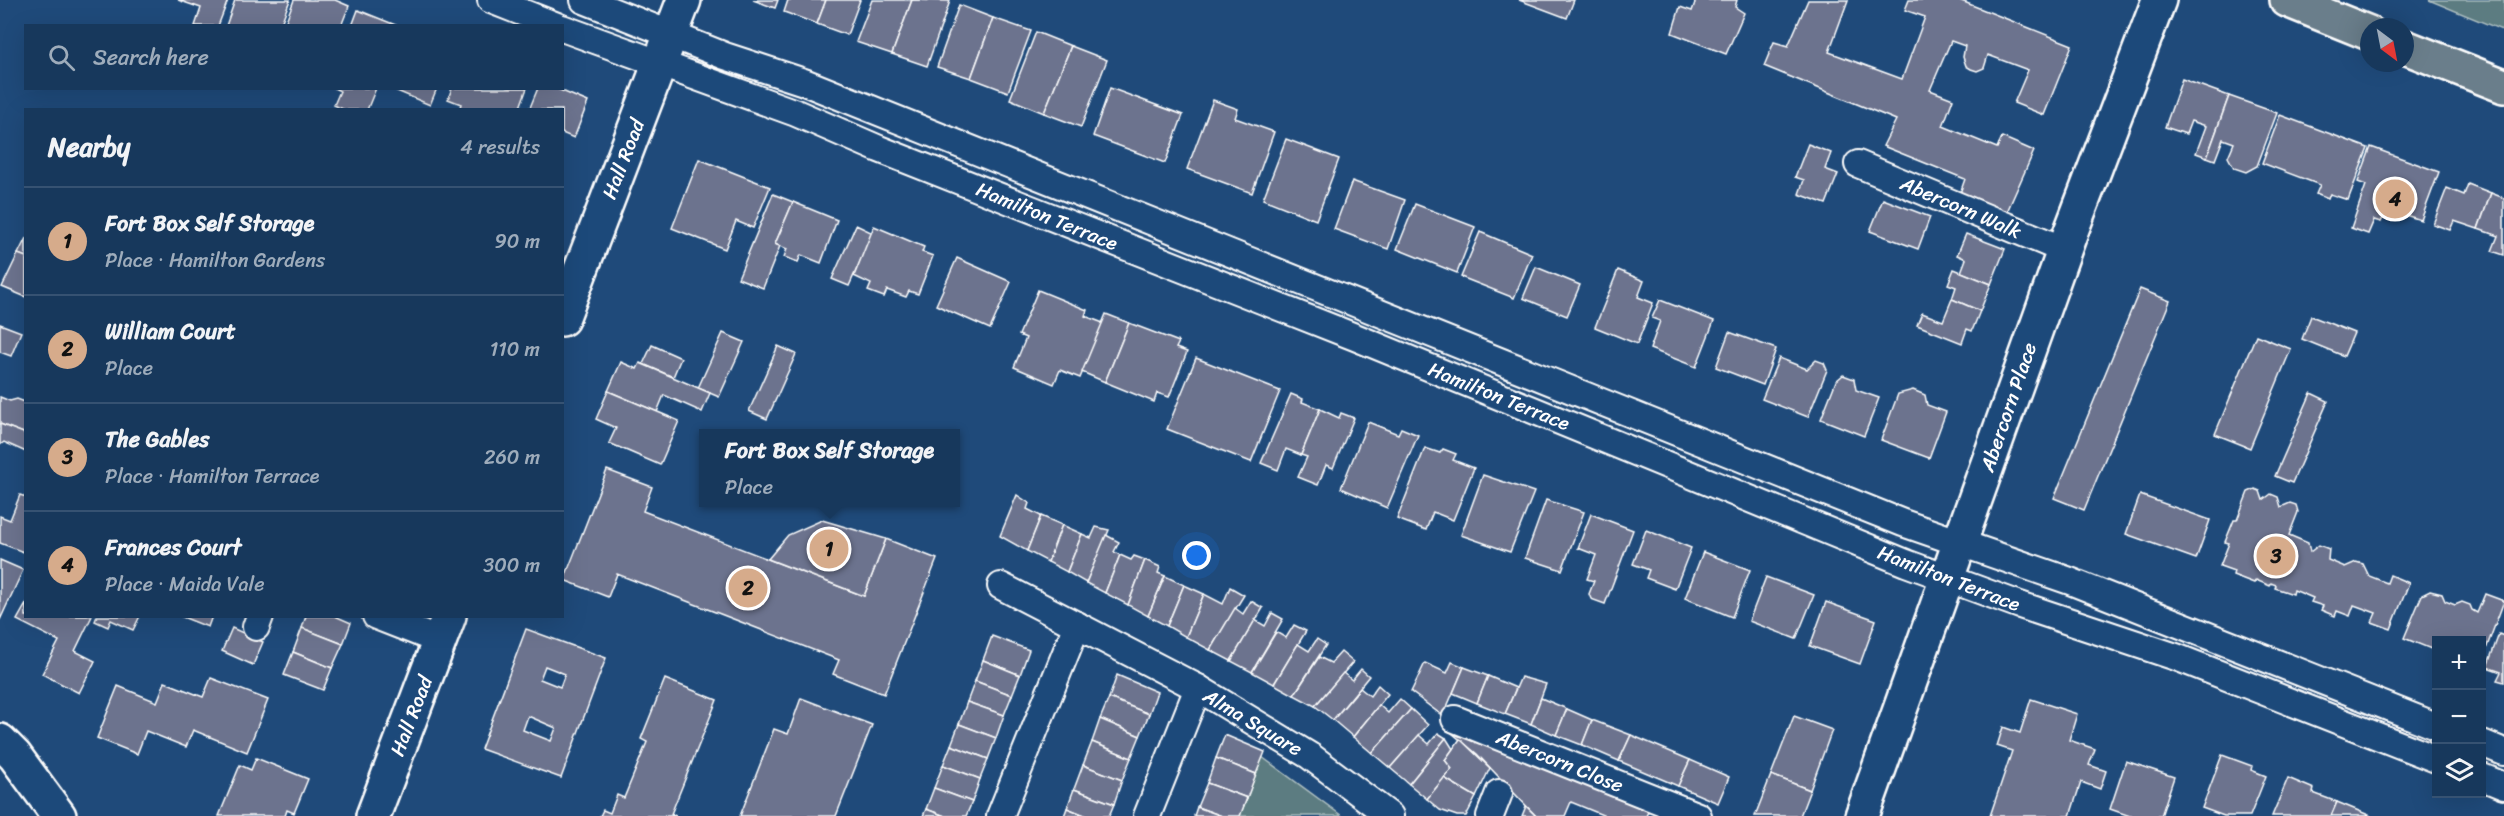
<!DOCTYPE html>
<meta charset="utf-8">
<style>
body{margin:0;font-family:Sriracha,sans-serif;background:#203f62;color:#f1f3f6}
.controls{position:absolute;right:18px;bottom:18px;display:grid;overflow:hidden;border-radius:0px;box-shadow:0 6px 24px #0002}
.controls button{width:54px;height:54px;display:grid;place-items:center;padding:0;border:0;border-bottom:2px solid #365272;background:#17385c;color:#f1f3f6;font:30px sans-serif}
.compass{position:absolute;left:2360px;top:18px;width:54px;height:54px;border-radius:50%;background:#17385c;box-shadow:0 6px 24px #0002;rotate:148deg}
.you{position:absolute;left:1197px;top:556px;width:21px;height:21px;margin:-15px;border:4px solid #fff;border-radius:50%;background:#1a73e8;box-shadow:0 0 0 9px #1a73e833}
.badge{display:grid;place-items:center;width:39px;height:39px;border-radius:50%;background:#d6ab8b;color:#111;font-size:20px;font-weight:700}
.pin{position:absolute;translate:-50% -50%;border:3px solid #fff;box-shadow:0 2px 6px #0006}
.popup{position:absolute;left:699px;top:429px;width:261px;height:78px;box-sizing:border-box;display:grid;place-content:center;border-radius:0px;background:#17385c;filter:drop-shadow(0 2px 4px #0005);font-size:20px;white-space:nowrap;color:#9eacbb}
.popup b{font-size:22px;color:#f1f3f6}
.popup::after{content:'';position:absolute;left:50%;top:100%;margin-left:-12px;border:12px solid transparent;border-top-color:#17385c}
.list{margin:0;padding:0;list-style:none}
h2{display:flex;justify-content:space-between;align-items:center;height:78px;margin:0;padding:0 24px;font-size:26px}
h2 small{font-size:20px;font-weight:400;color:#9eacbb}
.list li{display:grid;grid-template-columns:39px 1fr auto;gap:18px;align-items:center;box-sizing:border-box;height:108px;padding:0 24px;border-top:2px solid #365272}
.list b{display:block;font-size:22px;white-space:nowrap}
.list p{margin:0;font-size:20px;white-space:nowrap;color:#9eacbb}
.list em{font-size:20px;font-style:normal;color:#9eacbb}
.icon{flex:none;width:33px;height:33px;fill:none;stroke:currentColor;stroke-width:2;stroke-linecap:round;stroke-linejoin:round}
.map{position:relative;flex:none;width:2504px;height:816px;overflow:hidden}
.search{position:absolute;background:#17385c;box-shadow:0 6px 24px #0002;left:24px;top:24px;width:540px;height:66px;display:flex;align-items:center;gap:15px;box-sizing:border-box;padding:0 21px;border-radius:0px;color:#9eacbb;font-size:22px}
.panel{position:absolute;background:#17385c;box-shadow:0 6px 24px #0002;left:24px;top:108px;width:540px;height:510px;border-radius:0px}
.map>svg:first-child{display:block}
.green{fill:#5b7c81;stroke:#adbec0;stroke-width:1.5}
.building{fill:#6c738e;stroke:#fff;stroke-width:1.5;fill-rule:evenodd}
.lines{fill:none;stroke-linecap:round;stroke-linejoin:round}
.street-casing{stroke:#fff;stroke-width:30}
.secondary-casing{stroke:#fff;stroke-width:38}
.primary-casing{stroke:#fff;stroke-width:38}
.street{stroke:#1f4a7a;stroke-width:26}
.secondary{stroke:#1f4a7a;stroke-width:33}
.primary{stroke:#6b7e8b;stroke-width:33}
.labels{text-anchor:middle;stroke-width:4.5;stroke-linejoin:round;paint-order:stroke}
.street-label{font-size:20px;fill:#fff;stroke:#1f4a7a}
</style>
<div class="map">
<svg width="2504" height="816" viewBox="0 0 2504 816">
<rect width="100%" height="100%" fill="#1f4a7a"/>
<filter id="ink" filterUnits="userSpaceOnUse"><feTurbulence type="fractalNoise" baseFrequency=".0167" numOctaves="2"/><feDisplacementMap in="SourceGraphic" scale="12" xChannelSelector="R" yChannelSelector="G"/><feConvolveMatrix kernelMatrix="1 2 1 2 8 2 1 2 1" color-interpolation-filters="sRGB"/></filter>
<g filter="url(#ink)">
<g class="green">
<path d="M2429 0H2504V31Z"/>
<path d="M1262 757 1342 816H1240Z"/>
</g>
<g class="building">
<path d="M178 0H228L218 26H195L201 8Z"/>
<path d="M235 0H290L280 26H226Z"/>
<path d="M294 0H335L349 6 341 26H284Z"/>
<path d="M753 0H778L775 8Z"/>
<path d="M788 0H826L817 24 784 12Z"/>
<path d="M826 0H860L847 35 817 24Z"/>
<path d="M872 0H912L892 54 856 42Z"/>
<path d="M912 0 950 1 927 66 892 54Z"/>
<path d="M1519 0H1574L1567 18Z"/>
<path d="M1696 0H1737L1735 7 1744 13 1726 54 1672 33 1680 7 1692 11Z"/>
<path d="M1808 0H1848L1829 52 1902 79 1925 17 1905 10 1909 0H1959L2072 45 2044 115 2014 103 2028 70 1988 55 1984 68 1977 71 1971 69 1966 66 1963 57 1965 46 1951 41 1930 90 1953 99 1943 126 1997 148 2002 137 2034 151 2006 214 1960 193 1965 179 1883 146 1896 120 1764 66 1774 42 1788 46Z"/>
<path d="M959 5 993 18 971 78 937 67Z"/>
<path d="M358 10 398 26H352Z"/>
<path d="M993 18 1031 31 1008 92 971 78Z"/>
<path d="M1036 32 1071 46 1044 113 1010 99Z"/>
<path d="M1071 46 1107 60 1081 127 1044 113Z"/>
<path d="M2182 79 2229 96 2207 157 2196 153 2206 126 2191 121 2186 134 2165 127Z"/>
<path d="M334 88H376L367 110H345L334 105 340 91Z"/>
<path d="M390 88H437L430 105Z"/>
<path d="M452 88H527L519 110H459L461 104 448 99Z"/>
<path d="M538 88H555L588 102 574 138 562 133V110H529Z"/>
<path d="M1110 88 1183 115 1165 163 1093 136Z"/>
<path d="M2229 96 2277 113 2257 166 2246 172 2234 168 2228 157 2234 143 2223 139 2215 160 2207 157Z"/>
<path d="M1213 100 1238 109 1235 118 1274 132 1252 193 1187 169Z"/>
<path d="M2280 115 2368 148 2348 200 2330 194 2328 199 2316 194 2320 185 2262 163Z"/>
<path d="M1286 139 1339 159 1316 220 1263 199Z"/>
<path d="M1808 144 1831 153 1825 169 1838 174 1826 204 1799 194 1804 180 1795 177Z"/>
<path d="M2371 147 2439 172 2421 220 2399 213 2396 220 2384 216 2381 222 2374 220 2368 234 2351 228 2366 185 2358 182Z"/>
<path d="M699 159 770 187 753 228 736 221 725 249 672 228Z"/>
<path d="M1352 181 1405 200 1388 249 1334 229Z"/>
<path d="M2468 184 2491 193 2478 229 2454 221 2450 230 2433 224 2447 188 2464 195Z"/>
<path d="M2491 193 2504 198V255L2492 251 2498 236 2478 229Z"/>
<path d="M773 194 793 202 775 244 780 246 763 288 738 278Z"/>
<path d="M1883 199 1930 217 1918 249 1870 231Z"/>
<path d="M793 202 837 220 821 263 801 255 798 262 784 257 787 249 775 244Z"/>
<path d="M1415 204 1475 227 1457 273 1397 249Z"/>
<path d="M856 225 873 233 849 286 832 279Z"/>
<path d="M874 226 924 247 922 252 933 256 918 294 909 291 906 297 887 290 884 297 868 291 871 284 854 276Z"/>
<path d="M1480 232 1532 254 1514 298 1461 277Z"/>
<path d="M1966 234 2005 249 1991 284 1961 272 1966 259 1957 255Z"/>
<path d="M26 238V257L18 254Z"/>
<path d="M18 254 26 257V297L2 287Z"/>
<path d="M957 258 1011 282 990 329 936 305Z"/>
<path d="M1536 267 1580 285 1567 316 1523 298Z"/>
<path d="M1954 269 1991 284 1980 311 1952 299 1956 287 1948 284Z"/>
<path d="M1618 270 1644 281 1638 297 1653 303 1637 344 1595 327Z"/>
<path d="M2140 289 2170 301 2084 510 2054 498Z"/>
<path d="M1038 290 1087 310 1085 316 1103 323 1080 378 1060 370 1054 384 1014 367 1026 338 1019 335Z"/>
<path d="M1952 299 1980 311 1972 331 1967 329 1962 343 1917 325 1922 313 1943 321Z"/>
<path d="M1660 300 1714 321 1696 367 1650 349 1660 321 1652 318Z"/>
<path d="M1106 314 1129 323 1105 382 1082 372Z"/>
<path d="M2311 316 2354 333 2344 356 2302 339Z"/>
<path d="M1129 323 1179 342 1176 348 1187 352 1169 397 1157 393 1154 402 1105 382Z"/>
<path d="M0 324 21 332 11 356 0 352Z"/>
<path d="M1729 332 1776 349 1763 385 1716 367Z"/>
<path d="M723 333 744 342 719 397 698 388Z"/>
<path d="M2256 335 2291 349 2250 448 2215 434Z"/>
<path d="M652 345 681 358 673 377 643 364Z"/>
<path d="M778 346 796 354 767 419 749 411Z"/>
<path d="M1196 358 1280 391 1251 462 1167 429Z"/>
<path d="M1779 358 1807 369 1816 360 1824 363 1827 370 1808 417 1762 399Z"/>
<path d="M621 362 637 369 640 363 710 393 702 412 664 395 657 412 608 391Z"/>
<path d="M1843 375 1854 379 1856 390 1879 398 1864 436 1821 419 1836 381Z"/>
<path d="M1913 390 1925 395 1927 405 1946 412 1929 458 1881 440 1898 394Z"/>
<path d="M608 391 679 421 660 465 609 443 616 428 596 419Z"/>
<path d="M2311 393 2328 401 2292 483 2275 476Z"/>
<path d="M1291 394 1303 399 1302 402 1320 409 1301 455 1286 449 1278 470 1261 463Z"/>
<path d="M0 397 10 401 17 399 25 402 26 434 0 424Z"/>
<path d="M1320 409 1339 418 1341 413 1354 418 1333 468 1326 465 1318 485 1298 477 1307 457 1301 455Z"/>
<path d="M1368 422 1398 434 1401 428 1418 435 1387 508 1341 488Z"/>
<path d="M0 424 26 434V452L4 442 0 445Z"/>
<path d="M1425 448 1440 453 1443 449 1456 454 1453 460 1474 468 1453 520 1433 512 1426 530 1397 519Z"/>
<path d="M607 470 652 487 643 511 864 596 886 539 937 559 884 694 833 674 839 660 617 574 608 597 564 580Z"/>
<path d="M1483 475 1534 492 1510 552 1461 535Z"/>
<path d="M2255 489 2260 491 2263 500 2271 494 2278 497 2281 507 2290 503 2296 505 2298 512 2289 535 2308 543 2310 552 2319 545 2329 549 2328 560 2345 567 2356 562 2363 564 2369 576 2387 583 2390 575 2409 583 2391 629 2372 622 2376 613 2354 605 2350 616 2337 611 2335 616 2321 610 2323 606 2311 602 2313 598 2294 590 2293 594 2275 588 2276 585 2271 583 2270 586 2256 580 2254 583 2233 575 2234 571 2220 566 2229 543 2225 542 2234 520H2237L2248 492Z"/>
<path d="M20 495 26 497V553L0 543V516L10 520Z"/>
<path d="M1017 495 1029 503 1027 509 1041 516 1027 551 1000 536Z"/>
<path d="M2140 495 2210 520 2196 559 2126 534Z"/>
<path d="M1546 500 1584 512 1562 570 1525 558Z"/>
<path d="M1591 514 1633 530 1605 604 1591 599 1589 594 1594 581 1587 579 1596 555 1578 548Z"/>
<path d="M1041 516 1062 525 1048 562 1027 551Z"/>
<path d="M822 520 886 539 864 596 768 559 788 535Z"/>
<path d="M1062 525 1082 534 1067 572 1048 562Z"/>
<path d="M1096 527 1109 530 1086 583 1067 572 1082 534 1091 538Z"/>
<path d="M1646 530 1691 548 1675 589 1646 578 1649 570 1633 564Z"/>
<path d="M1106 535 1119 542 1114 552 1120 555 1105 593 1086 583Z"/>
<path d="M1703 552 1750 570 1732 617 1685 598Z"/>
<path d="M1120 555 1131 560 1134 556 1145 560 1128 605 1105 593Z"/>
<path d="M0 560 23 570 0 620Z"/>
<path d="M1145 560 1160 567 1158 573 1165 576 1148 616 1128 605Z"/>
<path d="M1165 576 1184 585 1167 626 1148 616Z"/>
<path d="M1766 577 1814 595 1796 639 1749 621Z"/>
<path d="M1184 585 1204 594 1186 637 1167 626Z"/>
<path d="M1230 587 1244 595 1210 650 1186 637 1204 594 1223 604Z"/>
<path d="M2430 591 2442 594 2445 601 2455 605 2462 602 2470 605 2472 610 2477 613 2485 594 2504 601 2482 660V640H2436V651L2404 638 2422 595Z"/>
<path d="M1251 601 1263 608 1231 661 1210 650 1235 608 1243 614Z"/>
<path d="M1826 602 1876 620 1860 664 1810 646Z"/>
<path d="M26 604V616H92L75 651 95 661 79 693 42 674 59 641 17 620Z"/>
<path d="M1272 613 1283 619 1252 672 1231 661 1255 620 1265 626Z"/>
<path d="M97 616H140L133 630 111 620 108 627 95 621Z"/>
<path d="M180 616H212L208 627Z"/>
<path d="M306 616H335L351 623 343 644 302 628Z"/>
<path d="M1294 625 1306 631 1274 684 1252 672 1276 632 1286 638Z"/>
<path d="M232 628 263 642 253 665 222 651Z"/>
<path d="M302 628 343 644 332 668 293 652Z"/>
<path d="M526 629 606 658 561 778 481 749ZM545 666 565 674 560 687 540 679ZM528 716 556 728 551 741 523 730Z"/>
<path d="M2499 634 2504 636V682L2497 680 2501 672 2487 667Z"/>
<path d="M992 636 1029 650 1020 675 983 660Z"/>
<path d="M1317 639 1326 645 1294 695 1274 684 1298 644 1309 651Z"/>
<path d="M293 652 332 668 323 690 284 675Z"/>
<path d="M1341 652 1353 662 1315 706 1294 695 1319 657 1331 663Z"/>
<path d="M983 660 1020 675 1012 695 975 681Z"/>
<path d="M1452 662 1464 667 1443 716 1411 692 1425 663 1447 673Z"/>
<path d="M1464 667 1488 676 1477 703 1453 693Z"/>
<path d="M1361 669 1369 676 1333 720 1315 706 1343 673 1352 680Z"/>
<path d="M1117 675 1157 692 1149 714 1109 698Z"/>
<path d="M1488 676 1516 688 1505 714 1477 703Z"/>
<path d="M1521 677 1546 684 1531 724 1505 714Z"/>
<path d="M211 678 268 700 247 752 193 730 186 747 146 731 137 754 97 738 118 686 157 702 165 682 203 697Z"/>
<path d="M665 679 717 700 671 814 676 816H600L603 810 610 813 617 795 624 798 647 742 641 739Z"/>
<path d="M975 681 1012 695 1004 715 967 702Z"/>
<path d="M1378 685 1388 694 1353 737 1333 720 1360 688 1370 696Z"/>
<path d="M801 698 872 725 836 816H740L774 729 788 734Z"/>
<path d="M1109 698 1149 714 1140 736 1100 719Z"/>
<path d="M1541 698 1567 709 1556 735 1531 724Z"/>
<path d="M1400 699 1411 709 1372 753 1353 737 1379 705 1388 713Z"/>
<path d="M2031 699 2077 714 2069 740 2095 749 2089 765 2106 771 2100 789 2081 782 2070 816H1990L2012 751 1997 746 2003 727 2020 733Z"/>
<path d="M967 702 1004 715 996 738 959 724Z"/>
<path d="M1411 709 1428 725 1390 768 1372 753Z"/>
<path d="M1567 709 1592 720 1582 745 1556 735Z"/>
<path d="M1794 716 1832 730 1810 790 1771 775Z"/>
<path d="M1100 719 1140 736 1131 758 1092 742Z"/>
<path d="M1592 720 1631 735 1619 761 1582 745Z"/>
<path d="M959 724 996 738 988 759 951 745Z"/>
<path d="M1455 728 1651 805 1646 816H1605L1571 802 1565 816H1536L1477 754 1452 733Z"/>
<path d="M1438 733 1446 738 1409 784 1390 768 1419 735 1429 744Z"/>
<path d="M1225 735 1265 752 1256 774 1216 758Z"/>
<path d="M1631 735 1690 760 1678 786 1619 761Z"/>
<path d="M1446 738 1453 749 1445 760 1452 769 1427 799 1409 784Z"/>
<path d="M1460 739 1490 768 1476 797 1444 778 1452 769 1445 760Z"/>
<path d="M1092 742 1131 758 1122 780 1083 765Z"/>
<path d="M951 745 988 759 980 779 943 765Z"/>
<path d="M2222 755 2252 766 2251 770 2266 776 2250 816H2224L2202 808Z"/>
<path d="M256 758 308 779 294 813 287 810 285 816H219L240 765 251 770Z"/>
<path d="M1216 758 1256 774 1247 798 1207 783Z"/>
<path d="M1690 760 1729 777 1718 803 1678 786Z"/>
<path d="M2126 761 2174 777 2161 816H2130L2110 809Z"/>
<path d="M943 765 980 779 972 802 934 788Z"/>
<path d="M1083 765 1122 780 1114 804 1074 789Z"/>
<path d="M1771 775 1810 790 1800 816H1755Z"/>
<path d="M1444 778 1476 797 1466 816H1457L1440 810 1427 799Z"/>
<path d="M2288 778 2314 789 2313 793 2337 802 2331 816H2272Z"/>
<path d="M1207 783 1247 798 1240 816H1222L1197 807Z"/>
<path d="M934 788 972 802 966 816H945L926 809Z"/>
<path d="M1074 789 1114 804 1109 816H1087L1067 808Z"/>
<path d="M2337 802 2371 816H2331Z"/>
<path d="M1526 806 1536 816H1522Z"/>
<path d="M1197 807 1222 816H1194Z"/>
<path d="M1067 808 1087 816H1064Z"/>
<path d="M926 809 945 816H923Z"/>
</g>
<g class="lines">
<g class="street-casing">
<g id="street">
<path d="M491 0 557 26"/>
<path d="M584 0 725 56 804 82 1903 523 2070 581 2436 726"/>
<path d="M562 28 796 113 879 149 1355 337 1906 563 2020 605 2176 657 2436 759"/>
<path d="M1858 164 2064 250"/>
<path d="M1001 586 1198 688 1310 756 1390 816"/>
<path d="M376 616 440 641"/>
<path d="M256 627 260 616"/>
<path d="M1455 719 1698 816"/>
<path d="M2482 743 2504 752"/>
<path d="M2482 777 2504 786"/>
<path d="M1000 816 1077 625"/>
<path d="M1147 816 1198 688"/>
<path d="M1490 816 1499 793"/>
</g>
</g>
<g class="secondary-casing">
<g id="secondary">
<path d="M562 319 684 0"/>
<path d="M0 741 15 756 59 816"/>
<path d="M373 816 449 616"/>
<path d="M1862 816 2070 234 2159 0"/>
</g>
</g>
<g class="primary-casing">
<g id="primary">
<path d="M2287 0 2369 33"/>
<path d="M2405 47 2504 86"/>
</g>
</g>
<use href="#street" class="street"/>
<use href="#secondary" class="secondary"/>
<use href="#primary" class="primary"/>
</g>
</g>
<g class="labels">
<g class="street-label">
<text transform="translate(623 159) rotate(-69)" y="7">Hall Road</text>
<text transform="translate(1961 207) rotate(23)" y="7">Abercorn Walk</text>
<text transform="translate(1047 216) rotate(22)" y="7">Hamilton Terrace</text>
<text transform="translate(1499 396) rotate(22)" y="7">Hamilton Terrace</text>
<text transform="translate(2008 407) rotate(-71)" y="7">Abercorn Place</text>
<text transform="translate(1949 578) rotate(21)" y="7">Hamilton Terrace</text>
<text transform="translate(411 716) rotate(-69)" y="7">Hall Road</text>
<text transform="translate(1253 722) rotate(31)" y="7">Alma Square</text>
<text transform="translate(1560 761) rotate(22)" y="7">Abercorn Close</text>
</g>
</g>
</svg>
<div class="controls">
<button>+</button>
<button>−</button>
<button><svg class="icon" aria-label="layers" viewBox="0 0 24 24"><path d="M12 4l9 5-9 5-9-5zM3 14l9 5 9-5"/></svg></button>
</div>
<svg class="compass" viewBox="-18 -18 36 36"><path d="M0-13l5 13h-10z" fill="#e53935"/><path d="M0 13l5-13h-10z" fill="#9eacbb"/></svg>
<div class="you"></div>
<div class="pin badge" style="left:829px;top:549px">1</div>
<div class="popup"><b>Fort Box Self Storage</b>Place</div>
<div class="pin badge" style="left:748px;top:588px">2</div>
<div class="pin badge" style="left:2276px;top:556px">3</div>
<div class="pin badge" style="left:2395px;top:199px">4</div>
<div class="search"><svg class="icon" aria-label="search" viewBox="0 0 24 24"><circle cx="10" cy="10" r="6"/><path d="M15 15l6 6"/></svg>Search here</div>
<section class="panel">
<h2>Nearby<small>4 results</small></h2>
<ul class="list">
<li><span class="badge">1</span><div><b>Fort Box Self Storage</b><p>Place · Hamilton Gardens</p></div><em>90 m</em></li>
<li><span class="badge">2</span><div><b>William Court</b><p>Place</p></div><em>110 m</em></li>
<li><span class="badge">3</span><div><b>The Gables</b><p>Place · Hamilton Terrace</p></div><em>260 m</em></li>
<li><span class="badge">4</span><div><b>Frances Court</b><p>Place · Maida Vale</p></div><em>300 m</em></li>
</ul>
</section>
</div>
